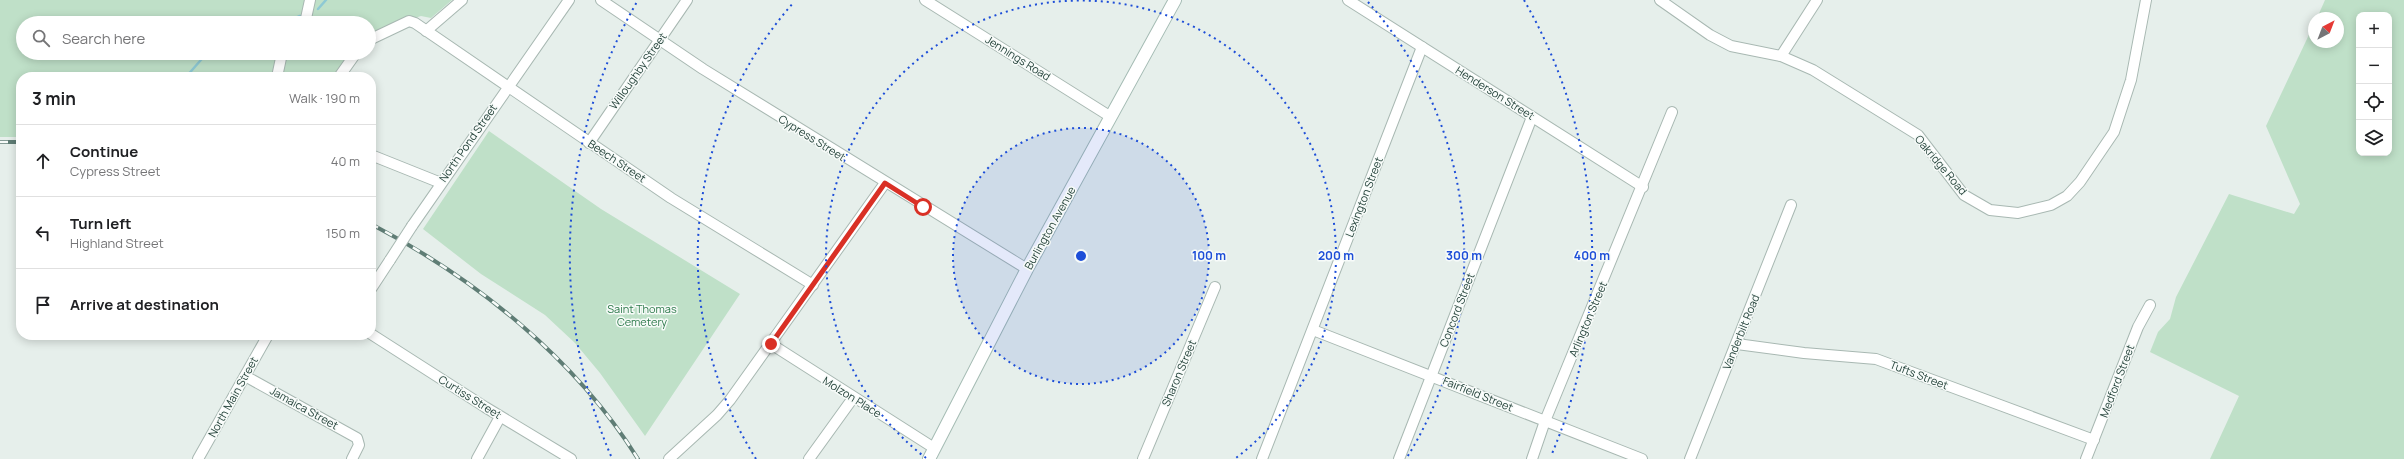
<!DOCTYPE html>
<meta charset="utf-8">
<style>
body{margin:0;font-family:Manrope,sans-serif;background:#f2f2f2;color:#202124}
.controls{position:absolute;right:12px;top:12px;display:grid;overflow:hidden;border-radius:8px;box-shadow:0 2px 10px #0003}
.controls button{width:36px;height:36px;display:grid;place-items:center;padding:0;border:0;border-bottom:1px solid #e0e0e0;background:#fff;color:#202124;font:20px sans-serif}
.compass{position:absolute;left:2308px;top:12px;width:36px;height:36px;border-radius:50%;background:#fff;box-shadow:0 2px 10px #0003;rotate:42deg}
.stop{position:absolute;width:12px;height:12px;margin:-9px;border:3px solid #d93025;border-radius:50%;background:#fff}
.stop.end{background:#d93025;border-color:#fff;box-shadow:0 1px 4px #0008}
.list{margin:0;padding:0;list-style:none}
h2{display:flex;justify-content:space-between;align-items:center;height:52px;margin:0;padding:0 16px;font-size:17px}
h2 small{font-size:13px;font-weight:400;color:#757577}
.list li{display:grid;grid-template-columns:26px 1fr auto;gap:12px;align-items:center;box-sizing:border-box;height:72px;padding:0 16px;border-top:1px solid #e0e0e0}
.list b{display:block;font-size:15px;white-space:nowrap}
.list p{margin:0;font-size:13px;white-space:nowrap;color:#757577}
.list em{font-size:13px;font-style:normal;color:#757577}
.icon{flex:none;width:22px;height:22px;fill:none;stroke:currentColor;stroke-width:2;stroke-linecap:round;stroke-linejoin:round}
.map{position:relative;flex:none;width:2404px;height:459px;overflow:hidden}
.search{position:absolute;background:#fff;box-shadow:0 2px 10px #0003;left:16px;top:16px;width:360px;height:44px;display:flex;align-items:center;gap:10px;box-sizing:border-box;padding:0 14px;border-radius:22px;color:#757577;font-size:15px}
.panel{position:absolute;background:#fff;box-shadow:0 2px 10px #0003;left:16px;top:72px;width:360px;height:268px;border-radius:16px}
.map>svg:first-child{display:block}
.green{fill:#bfe0c8;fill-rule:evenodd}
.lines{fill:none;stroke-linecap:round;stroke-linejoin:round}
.stream{stroke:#8ec9d4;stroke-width:2.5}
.street-casing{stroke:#a8b8b2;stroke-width:12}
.secondary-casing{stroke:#a4bbb3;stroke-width:14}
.street{stroke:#fff;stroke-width:10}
.secondary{stroke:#fff;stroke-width:12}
.rail-casing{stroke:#5f7d75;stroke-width:4}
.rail{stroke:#f7fbf9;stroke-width:2.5;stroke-dasharray:8;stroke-linecap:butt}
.street-bridge-casing{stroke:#a8b8b2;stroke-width:12;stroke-linecap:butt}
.street-bridge{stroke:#fff;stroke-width:10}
.route{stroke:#d93025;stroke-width:5}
.ring{fill:none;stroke:#1d4ed8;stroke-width:2;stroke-dasharray:2 4}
.labels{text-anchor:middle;stroke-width:3;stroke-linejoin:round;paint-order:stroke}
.street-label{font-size:11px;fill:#24423a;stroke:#f7fbf9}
.park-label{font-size:11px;fill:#2d7a4b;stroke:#f7fbf9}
.centre{fill:#1d4ed8;stroke:#f7fbf9;stroke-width:2}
.ring-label{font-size:12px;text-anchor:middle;font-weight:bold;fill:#1d4ed8;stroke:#f7fbf9;stroke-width:3;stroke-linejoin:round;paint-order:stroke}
</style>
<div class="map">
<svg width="2404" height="459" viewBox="0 0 2404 459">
<rect width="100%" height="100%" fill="#e6efeb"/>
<g class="green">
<path d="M0 0H452L431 18 421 16 369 33V23H23V53H349L333 77H21V137H0Z"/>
<path d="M2325 0H2404V459H2210L2239 396 2150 352 2158 332 2170 319 2176 297 2229 194 2294 214 2300 204 2266 126 2314 24V42H2338V18H2317ZM2359 15H2389V153H2359Z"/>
<path d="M489 131 601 209 740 294 645 436 600 373 575 343 545 315 481 274 423 229Z"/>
</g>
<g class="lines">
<g class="stream">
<path d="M318 9 326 0"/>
<path d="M284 23 300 16"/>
<path d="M186 77 207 53"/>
</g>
<g class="street-casing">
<g id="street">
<path d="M601 0 703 69 1027 269"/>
<path d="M925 0 1111 117"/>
<path d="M1348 0 1643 187"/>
<path d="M1660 0 1710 35 1731 46 1781 56 1813 70 1918 135 1964 195 1990 210 2018 213 2051 205 2067 196 2080 182 2114 132 2131 80 2146 0"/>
<path d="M305 23 310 0"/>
<path d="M426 31 462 0"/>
<path d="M369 40 409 21 415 23 671 198 813 285"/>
<path d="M1781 56 1817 0"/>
<path d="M277 77 281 58 285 53"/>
<path d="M339 77 356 53"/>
<path d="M589 143 687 0"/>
<path d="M371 155 441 183"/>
<path d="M412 226 569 0"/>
<path d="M371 289 390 260"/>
<path d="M1313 330 1642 459"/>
<path d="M371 334 485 407 571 459"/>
<path d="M771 344 934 448"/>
<path d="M1737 344 1804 353 1876 359 2094 440"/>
<path d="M245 376 357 438 359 445 352 459"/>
<path d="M198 459 268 335"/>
<path d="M477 459 500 417"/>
<path d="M669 459 717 415 730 400 885 183"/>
<path d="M809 459 853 398"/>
<path d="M1143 459 1215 287"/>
<path d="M1262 459 1422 47"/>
<path d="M1399 459 1532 117"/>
<path d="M1532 459 1545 421 1672 112"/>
<path d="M1690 459 1791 205"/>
<path d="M2086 459 2138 327 2150 305"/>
</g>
</g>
<g class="secondary-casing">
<path id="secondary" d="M929 459 1027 269 1175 0"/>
</g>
<use href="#street" class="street"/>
<use href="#secondary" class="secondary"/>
<g class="rail-casing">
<g id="rail">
<path d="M0 142H21"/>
<path d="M371 224C476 279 575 358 638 459"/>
</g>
</g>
<use href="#rail" class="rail"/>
<g class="street-bridge-casing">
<path id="street-bridge" d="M390 260 412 226"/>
</g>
<use href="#street-bridge" class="street-bridge"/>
</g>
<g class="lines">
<path class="route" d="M771 344 885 183 923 207"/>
</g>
<circle cx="1081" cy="256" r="128" fill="#1d4ed8" fill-opacity=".12"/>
<g class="ring">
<circle cx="1081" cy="256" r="128"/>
<path d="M926 458A255 255 0 1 1 1236 458"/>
<path d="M756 459A383 383 0 0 1 794 2M1368 2A383 383 0 0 1 1406 459"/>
<path d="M611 456A511 511 0 0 1 638 0M1524 0A511 511 0 0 1 1551 456"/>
</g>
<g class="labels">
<g class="street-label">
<text transform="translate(1018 58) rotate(32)" y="4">Jennings Road</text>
<text transform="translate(638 71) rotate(-55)" y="4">Willoughby Street</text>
<text transform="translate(1495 93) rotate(32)" y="4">Henderson Street</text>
<text transform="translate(812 138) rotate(32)" y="4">Cypress Street</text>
<text transform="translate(468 143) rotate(-55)" y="4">North Pond Street</text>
<text transform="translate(617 161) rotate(34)" y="4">Beech Street</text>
<text transform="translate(1941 165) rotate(50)" y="4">Oakridge Road</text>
<text transform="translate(1364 197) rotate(-69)" y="4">Lexington Street</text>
<text transform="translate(1050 228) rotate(-61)" y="4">Burlington Avenue</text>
<text transform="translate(1457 310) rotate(-69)" y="4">Concord Street</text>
<text transform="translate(1588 319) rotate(-67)" y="4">Arlington Street</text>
<text transform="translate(1741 332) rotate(-68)" y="4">Vanderbilt Road</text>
<text transform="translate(1179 373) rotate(-67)" y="4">Sharon Street</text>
<text transform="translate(1919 375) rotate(21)" y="4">Tufts Street</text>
<text transform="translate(2117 381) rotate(-69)" y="4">Medford Street</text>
<text transform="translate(1478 394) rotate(22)" y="4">Fairfield Street</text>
<text transform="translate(233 397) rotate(-61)" y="4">North Main Street</text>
<text transform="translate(470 397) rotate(32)" y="4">Curtiss Street</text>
<text transform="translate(852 397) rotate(32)" y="4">Molzon Place</text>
<text transform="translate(304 408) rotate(29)" y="4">Jamaica Street</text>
</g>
<g class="park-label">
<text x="642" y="313">Saint Thomas<tspan x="642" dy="13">Cemetery</tspan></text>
</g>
</g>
<circle cx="1081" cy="256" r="6" class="centre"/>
<g class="ring-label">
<text x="1209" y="260">100 m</text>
<text x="1336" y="260">200 m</text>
<text x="1464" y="260">300 m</text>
<text x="1592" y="260">400 m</text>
</g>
</svg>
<div class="controls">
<button>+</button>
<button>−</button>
<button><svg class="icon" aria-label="locate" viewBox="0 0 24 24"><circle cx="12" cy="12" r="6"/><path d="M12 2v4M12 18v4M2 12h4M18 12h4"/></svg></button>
<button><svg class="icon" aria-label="layers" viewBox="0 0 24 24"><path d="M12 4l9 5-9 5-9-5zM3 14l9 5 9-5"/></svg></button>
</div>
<svg class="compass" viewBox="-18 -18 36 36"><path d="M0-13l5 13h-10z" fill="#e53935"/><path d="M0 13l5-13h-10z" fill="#757577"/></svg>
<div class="stop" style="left:923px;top:207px"></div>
<div class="stop end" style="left:771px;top:344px"></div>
<div class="search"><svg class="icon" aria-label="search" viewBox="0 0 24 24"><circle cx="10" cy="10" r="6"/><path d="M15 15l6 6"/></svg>Search here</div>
<section class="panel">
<h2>3 min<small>Walk · 190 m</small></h2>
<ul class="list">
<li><svg class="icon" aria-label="ahead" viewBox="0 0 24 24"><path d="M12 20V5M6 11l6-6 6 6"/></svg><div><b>Continue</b><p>Cypress Street</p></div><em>40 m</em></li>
<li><svg class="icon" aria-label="left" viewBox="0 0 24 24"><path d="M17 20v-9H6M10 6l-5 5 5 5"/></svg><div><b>Turn left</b><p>Highland Street</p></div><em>150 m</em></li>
<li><svg class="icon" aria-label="arrive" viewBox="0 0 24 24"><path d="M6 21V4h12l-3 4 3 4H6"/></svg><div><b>Arrive at destination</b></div></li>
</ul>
</section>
</div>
